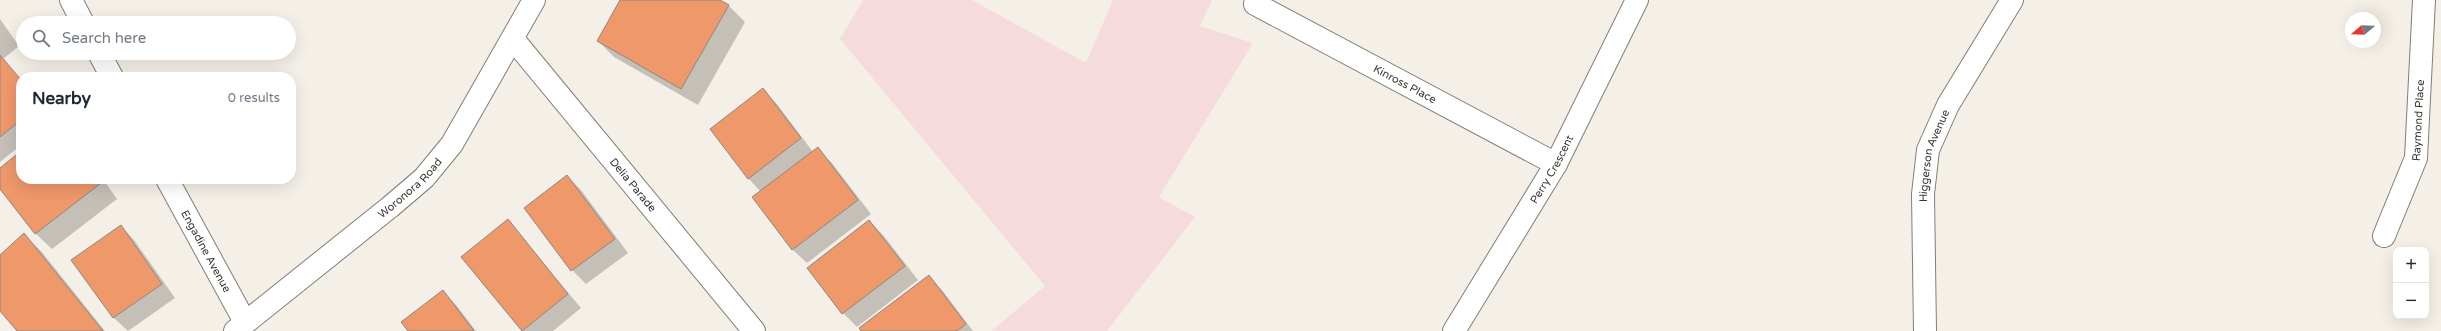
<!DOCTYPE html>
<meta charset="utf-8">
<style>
body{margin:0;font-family:"Varela Round",sans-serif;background:#f2f2f3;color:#1f2937}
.controls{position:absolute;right:12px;bottom:12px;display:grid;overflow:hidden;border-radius:8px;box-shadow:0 4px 16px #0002}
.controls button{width:36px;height:36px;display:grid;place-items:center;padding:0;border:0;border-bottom:1px solid #e0e1e3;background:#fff;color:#1f2937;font:20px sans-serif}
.compass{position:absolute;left:2345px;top:12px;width:36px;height:36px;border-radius:50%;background:#fff;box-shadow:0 4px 16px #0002;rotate:251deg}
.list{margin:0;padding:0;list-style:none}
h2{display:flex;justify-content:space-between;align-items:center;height:52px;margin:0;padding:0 16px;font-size:17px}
h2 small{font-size:13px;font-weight:400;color:#747a83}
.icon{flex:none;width:22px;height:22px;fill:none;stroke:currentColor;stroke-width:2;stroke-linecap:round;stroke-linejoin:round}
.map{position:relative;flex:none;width:2441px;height:331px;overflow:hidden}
.search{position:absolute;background:#fff;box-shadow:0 4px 16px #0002;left:16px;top:16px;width:280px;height:44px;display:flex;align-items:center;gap:10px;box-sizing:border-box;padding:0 14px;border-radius:22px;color:#747a83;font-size:15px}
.panel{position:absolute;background:#fff;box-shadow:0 4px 16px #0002;left:16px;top:72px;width:280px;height:112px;border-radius:16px}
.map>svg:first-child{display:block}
.green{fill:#f6dbdc}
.shadow{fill:#0003}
.building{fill:#ef986a;stroke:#8f8681}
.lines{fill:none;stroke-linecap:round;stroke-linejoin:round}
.minor-casing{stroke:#827e76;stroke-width:24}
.tertiary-casing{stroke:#827e76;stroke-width:24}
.minor{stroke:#fff;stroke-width:22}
.tertiary{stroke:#fff;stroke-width:22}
.labels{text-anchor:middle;stroke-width:3;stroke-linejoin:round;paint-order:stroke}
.street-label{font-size:11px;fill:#383733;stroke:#f5f0e7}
</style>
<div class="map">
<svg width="2441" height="331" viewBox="0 0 2441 331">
<rect width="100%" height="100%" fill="#f5f0e7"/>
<path class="green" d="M863 0H972L1086 63 1113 0H1212L1200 26 1253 43 1159 197 1195 217 1107 331H991L1045 286 840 39Z"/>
<g class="shadow">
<path d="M621 0H718L729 6 745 22 698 105 614 57 598 41Z"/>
<path d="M0 19 19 46 3 59 21 79V145L0 162Z"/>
<path d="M763 90 776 103 813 152 817 149 831 162 871 214 807 263 793 250 754 198 761 192 748 178Z"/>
<path d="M21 153V179H103L117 199 52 249 35 233 0 188V169Z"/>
<path d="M567 176 581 190 628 253 586 284 572 270 526 208Z"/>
<path d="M508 221 581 308 553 331H523L463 258Z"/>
<path d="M869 221 883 235 918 280 857 327 843 313 808 268Z"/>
<path d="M121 226 134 240 175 298 128 331 114 318 73 261Z"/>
<path d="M24 235 41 251 105 331H19L0 310V257Z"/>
<path d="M929 277 942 290 973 331H862Z"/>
<path d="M443 292 456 305 476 331H410Z"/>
</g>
<g class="building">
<path d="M620 0H720L729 5 681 89 597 41Z"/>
<path d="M0 55 21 80V120L0 137Z"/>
<path d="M763 88 801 138 748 179 710 129Z"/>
<path d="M818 147 858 200 792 250 752 197Z"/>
<path d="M21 151V179H99L101 183 35 234 0 189V168Z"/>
<path d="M567 175 615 239 571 271 524 208Z"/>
<path d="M508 219 568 294 522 331 461 257Z"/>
<path d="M869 220 905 266 842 314 807 268Z"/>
<path d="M121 225 162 284 113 318 71 260Z"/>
<path d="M24 233 103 331H17L0 311V255Z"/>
<path d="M929 275 966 324 957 331H861L859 328Z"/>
<path d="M443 290 474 331H408L401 322Z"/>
</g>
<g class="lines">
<g class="minor-casing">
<g id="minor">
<path d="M71 0 83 23"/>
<path id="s1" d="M1255 4 1556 164"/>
<path id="s2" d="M513 39 754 331"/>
<path d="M99 53 112 77"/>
<path id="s3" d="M167 179 245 322"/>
<path id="s4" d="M2384 236 2416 158 2424 0"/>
<path id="s5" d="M1454 331 1556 164 1637 0"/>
<path id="s6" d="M1925 331 1923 194 1928 150 1948 105 2012 0"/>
</g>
</g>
<g class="tertiary-casing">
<g id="tertiary">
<path id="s7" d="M235 331 390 207 424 178 452 144 534 0"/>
</g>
</g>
<use href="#minor" class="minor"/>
<use href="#tertiary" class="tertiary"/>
</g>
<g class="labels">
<g class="street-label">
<text dy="4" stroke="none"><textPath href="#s1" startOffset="170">Kinross Place</textPath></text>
<text dy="4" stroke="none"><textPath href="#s4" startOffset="122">Raymond Place</textPath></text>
<text dy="4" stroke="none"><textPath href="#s6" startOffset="177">Higgerson Avenue</textPath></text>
<text dy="4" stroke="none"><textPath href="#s5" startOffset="189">Perry Crescent</textPath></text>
<text dy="4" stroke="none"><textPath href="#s2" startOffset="189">Delia Parade</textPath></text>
<text dy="4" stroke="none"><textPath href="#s7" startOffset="226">Woronora Road</textPath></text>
<text dy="4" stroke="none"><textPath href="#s3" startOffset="82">Engadine Avenue</textPath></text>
</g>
</g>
</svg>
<div class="controls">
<button>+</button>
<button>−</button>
</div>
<svg class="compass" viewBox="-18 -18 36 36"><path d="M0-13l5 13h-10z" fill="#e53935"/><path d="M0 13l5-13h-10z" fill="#747a83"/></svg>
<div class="search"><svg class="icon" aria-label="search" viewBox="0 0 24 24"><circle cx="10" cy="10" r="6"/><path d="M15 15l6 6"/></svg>Search here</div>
<section class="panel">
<h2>Nearby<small>0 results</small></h2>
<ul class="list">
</ul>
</section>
</div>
